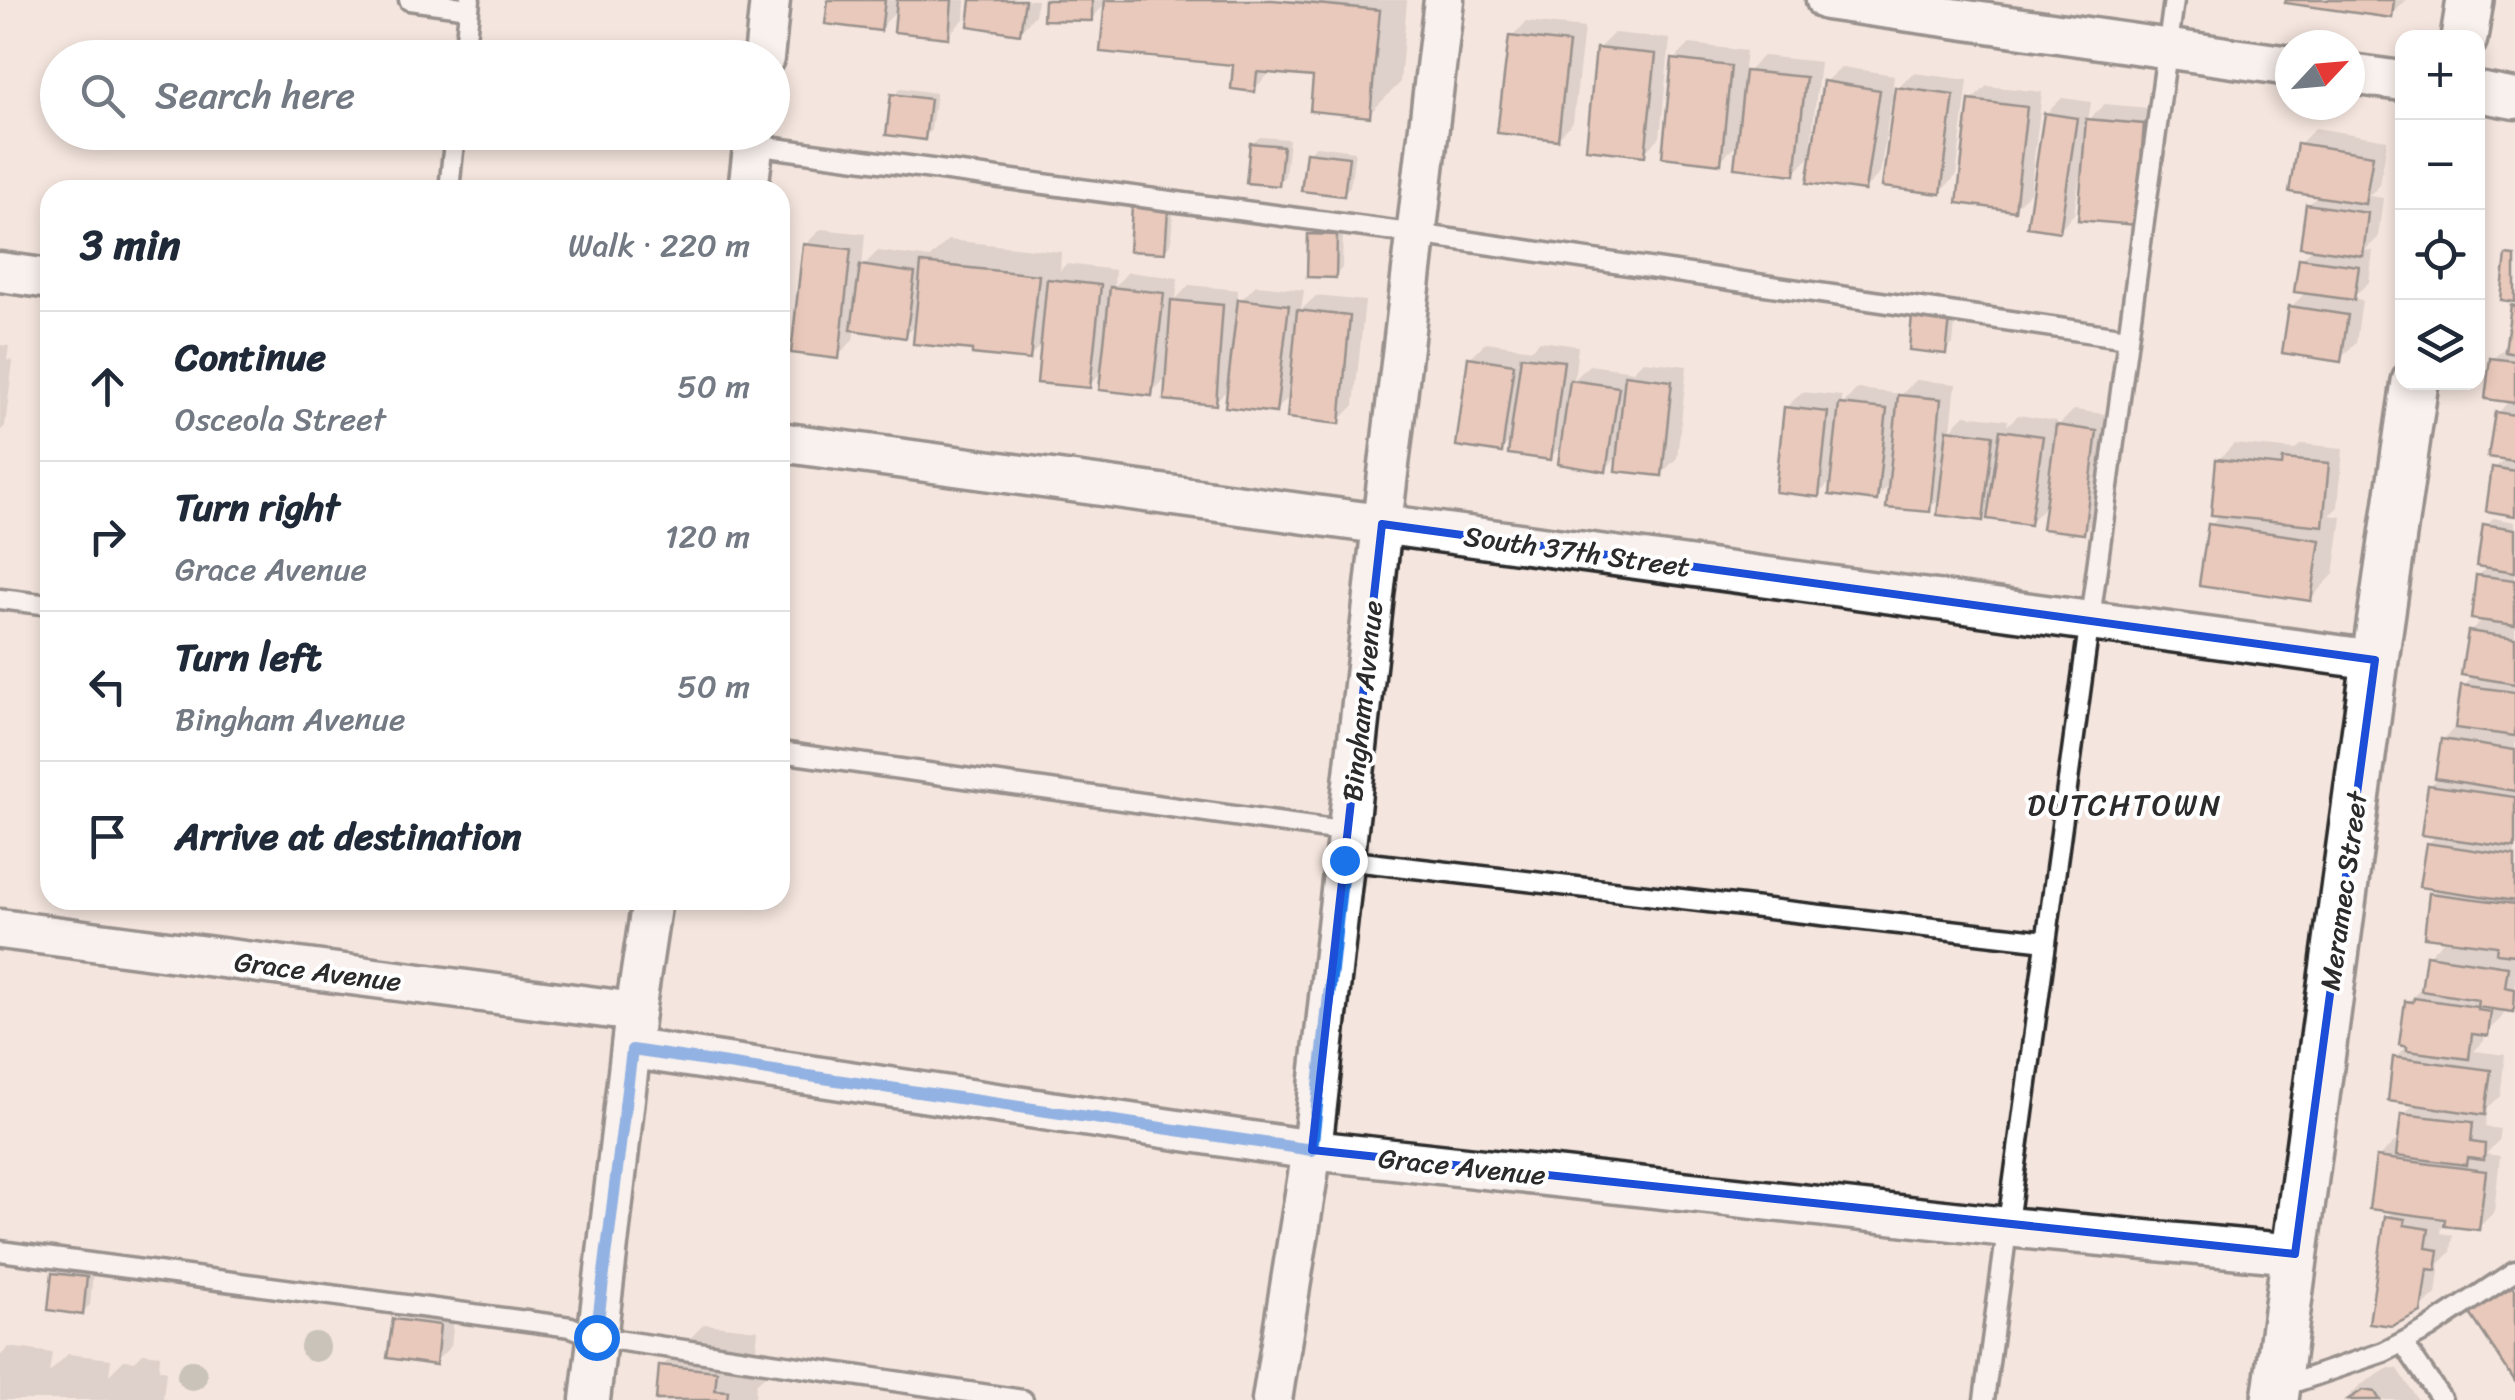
<!DOCTYPE html>
<meta charset="utf-8">
<style>
body{margin:0;font-family:Sriracha,sans-serif;background:#f2f2f3;color:#1f2937}
.controls{position:absolute;right:30px;top:30px;display:grid;overflow:hidden;border-radius:20px;box-shadow:0 5px 15px #0003}
.controls button{width:90px;height:90px;display:grid;place-items:center;padding:0;border:0;border-bottom:2px solid #e0e1e3;background:#fff;color:#1f2937;font:50px sans-serif}
.compass{position:absolute;left:2275px;top:30px;width:90px;height:90px;border-radius:50%;background:#fff;box-shadow:0 5px 15px #0003;rotate:64deg}
.stop{position:absolute;width:30px;height:30px;margin:-22px;border:8px solid #1a73e8;border-radius:50%;background:#fff}
.stop.end{background:#1a73e8;border-color:#fff;box-shadow:0 2px 10px #0008}
.list{margin:0;padding:0;list-style:none}
h2{display:flex;justify-content:space-between;align-items:center;height:130px;margin:0;padding:0 40px;font-size:42px}
h2 small{font-size:32px;font-weight:400;color:#747a83}
.list li{display:grid;grid-template-columns:65px 1fr auto;gap:30px;align-items:center;box-sizing:border-box;height:150px;padding:0 40px;border-top:2px solid #e0e1e3}
.list b{display:block;font-size:38px;white-space:nowrap}
.list p{margin:0;font-size:32px;white-space:nowrap;color:#747a83}
.list em{font-size:32px;font-style:normal;color:#747a83}
.icon{flex:none;width:55px;height:55px;fill:none;stroke:currentColor;stroke-width:2;stroke-linecap:round;stroke-linejoin:round}
.map{position:relative;flex:none;width:2515px;height:1400px;overflow:hidden}
.search{position:absolute;background:#fff;box-shadow:0 5px 15px #0003;left:40px;top:40px;width:750px;height:110px;display:flex;align-items:center;gap:25px;box-sizing:border-box;padding:0 35px;border-radius:55px;color:#747a83;font-size:38px}
.panel{position:absolute;background:#fff;box-shadow:0 5px 15px #0003;left:40px;top:180px;width:750px;height:730px;border-radius:30px}
.map>svg:first-child{display:block}
.shadow{fill:#0003}
.building{fill:#dca791;stroke:#2b2b2b;stroke-width:2.5}
.lines{fill:none;stroke-linecap:round;stroke-linejoin:round}
.service-casing{stroke:#2b2b2b;stroke-width:25}
.minor-casing{stroke:#2b2b2b;stroke-width:45}
.tertiary-casing{stroke:#2b2b2b;stroke-width:52}
.service{stroke:#fff;stroke-width:18}
.minor{stroke:#fff;stroke-width:38}
.tertiary{stroke:#fff;stroke-width:45}
.tree{fill:#95998e}
.route{stroke:#1a73e8;stroke-width:12}
.marked{fill:none;stroke:#1d4ed8;stroke-width:8;stroke-linejoin:round}
.labels{text-anchor:middle;stroke-width:8;stroke-linejoin:round;paint-order:stroke}
.street-label{font-size:28px;fill:#2b2b2b;stroke:#fff}
.neighbourhood-label{font-size:30px;letter-spacing:2.5px;fill:#2b2b2b;stroke:#fff}
</style>
<div class="map">
<svg width="2515" height="1400" viewBox="0 0 2515 1400">
<rect width="100%" height="100%" fill="#f4e5de"/>
<filter id="ink" filterUnits="userSpaceOnUse"><feTurbulence type="fractalNoise" baseFrequency=".01" numOctaves="2"/><feDisplacementMap in="SourceGraphic" scale="20" xChannelSelector="R" yChannelSelector="G"/><feConvolveMatrix kernelMatrix="1 2 1 2 8 2 1 2 1" color-interpolation-filters="sRGB"/></filter>
<g filter="url(#ink)">
<g class="shadow">
<path d="M831 0H965L964 19 948 35 898 10 880 28Z"/>
<path d="M974 0H1037L1035 15 1020 31Z"/>
<path d="M1046 0H1407L1400 83 1369 114 1315 75 1272 71 1254 89 1236 63 1107 2 1091 19Z"/>
<path d="M2288 0H2406L2391 16Z"/>
<path d="M1527 22 1584 28 1573 122 1558 138 1511 38Z"/>
<path d="M1614 33 1670 39 1660 137 1644 153 1598 49Z"/>
<path d="M1690 44 1746 51 1743 76 1763 56 1820 62 1811 144 1816 145 1825 82 1841 67 1894 75 1892 94 1913 73 1968 80 1956 176 1940 192 1895 102 1891 101 1880 173 1865 189 1815 152 1794 173 1739 142 1720 161 1674 60Z"/>
<path d="M1987 86 2042 92 2030 192 2014 208 1971 101Z"/>
<path d="M901 88 936 93 931 130 924 138 894 96Z"/>
<path d="M2062 98 2091 102 2088 121 2104 104 2158 109 2151 207 2079 180 2074 214 2059 230 2046 114Z"/>
<path d="M2315 128 2387 140 2380 185 2369 196 2383 198 2378 238 2365 250 2373 251 2369 282 2352 298 2362 300 2356 343 2340 359 2291 307 2307 291 2302 259 2314 247 2308 205 2320 194 2300 144Z"/>
<path d="M1260 137 1289 139 1285 176 1278 184 1252 144Z"/>
<path d="M1316 146 1355 151 1350 186 1343 194 1308 153Z"/>
<path d="M1142 201 1174 203 1171 243 1164 251 1135 209Z"/>
<path d="M1318 227 1343 228 1342 268 1335 276 1311 235Z"/>
<path d="M821 229 865 234 862 267 878 251 930 258 948 240 1061 252 1060 271 1066 264 1115 270 1114 287 1128 272 1178 278 1176 299 1189 285 1238 290 1237 304 1256 285 1304 290 1301 310 1316 296 1365 301 1354 405 1339 421 1291 395 1275 411 1230 387 1215 402 1168 376 1151 393 1103 372 1089 385 1043 343 1029 357 975 348 918 323 905 336 855 328 853 340 838 356 805 245Z"/>
<path d="M2515 305V513L2494 469 2506 457 2498 413 2510 400 2493 359 2509 343Z"/>
<path d="M1956 313 1953 344 1945 351 1914 316Z"/>
<path d="M1540 341 1578 346 1574 380 1589 365 1633 371 1643 361 1687 366 1677 458 1661 474 1619 455 1605 469 1564 443 1550 457 1513 438 1501 450 1470 358 1486 342 1532 349Z"/>
<path d="M0 345 9 346 7 360 13 361 5 426 0 431Z"/>
<path d="M1916 380 1956 384 1951 429 1965 415 2008 420 2007 426 2018 415 2057 421 2056 428 2074 410 2112 415 2099 516 2083 532 2048 503 2029 523 1991 509 1982 518 1942 496 1929 509 1891 483 1876 498 1833 480 1818 494 1786 408 1802 392 1842 396V405L1857 389 1902 394Z"/>
<path d="M2234 444 2294 450 2301 444 2343 448 2338 507 2330 515 2342 517 2334 574 2311 598 2210 525 2222 513 2218 460Z"/>
<path d="M2493 518 2515 522V1008H2504L2503 1017 2485 1033 2484 1041 2474 1051 2505 1055 2500 1096 2488 1108 2485 1127 2500 1129 2498 1141 2486 1154 2500 1156 2494 1212 2478 1228 2443 1217 2441 1233 2453 1235 2451 1252 2440 1263 2436 1294 2419 1310 2387 1217 2395 1210 2378 1158 2394 1142 2400 1143 2404 1115 2416 1102 2396 1058 2409 1044 2408 1002 2424 986 2428 956 2447 937 2432 894 2438 887 2428 844 2437 835 2430 786 2437 779 2443 740 2458 724 2464 686 2475 675 2470 632 2484 618 2478 576 2489 566 2486 526Z"/>
<path d="M61 1267 93 1271 90 1305 82 1312 54 1275Z"/>
<path d="M411 1304 455 1310 451 1346 435 1362 395 1320Z"/>
<path d="M704 1324 758 1330 756 1348 769 1349 767 1374 756 1384 755 1400H659L662 1367Z"/>
<path d="M9 1347 52 1353 49 1373 68 1354 111 1359 109 1375 124 1360 135 1361 143 1353 160 1355 159 1369 166 1371 163 1399 172 1400H0V1356Z"/>
<path d="M2389 1368 2398 1369 2418 1400H2345L2359 1386Z"/>
</g>
<g class="building">
<path d="M828 0H885L881 31 825 24Z"/>
<path d="M897 0H952L949 38 894 32Z"/>
<path d="M971 0H1025L1020 34 968 26Z"/>
<path d="M1044 0H1092V21L1043 20Z"/>
<path d="M1105 0H1273L1380 10 1370 117 1310 111 1313 77 1257 72 1255 92 1231 89 1233 65 1100 52Z"/>
<path d="M2286 0H2394L2392 18 2285 3Z"/>
<path d="M1509 36 1569 43 1558 140 1497 133Z"/>
<path d="M1596 48 1656 54 1645 156 1586 149Z"/>
<path d="M1672 59 1731 66 1721 164 1662 157Z"/>
<path d="M1745 71 1806 77 1795 175 1734 168Z"/>
<path d="M1823 81 1880 90 1865 191 1807 183Z"/>
<path d="M1895 87 1954 95 1941 194 1882 187Z"/>
<path d="M891 94 930 99 925 140 886 135Z"/>
<path d="M1969 100 2027 107 2015 211 1957 203Z"/>
<path d="M2044 113 2077 118 2060 232 2027 227Z"/>
<path d="M2086 119 2144 124 2136 225 2078 220Z"/>
<path d="M1250 143 1283 146 1279 186 1246 183Z"/>
<path d="M2297 143 2373 155 2365 204 2289 192Z"/>
<path d="M1306 152 1349 157 1344 196 1301 191Z"/>
<path d="M2306 204 2368 213 2363 256 2300 247Z"/>
<path d="M1132 207 1168 210 1165 253 1129 251Z"/>
<path d="M1308 234 1337 235 1336 278 1307 277Z"/>
<path d="M803 244 851 249 839 359 791 353Z"/>
<path d="M2506 255 2515 256V302L2501 300Z"/>
<path d="M2299 258 2359 266 2354 300 2294 292Z"/>
<path d="M921 263 1039 275 1030 360 972 354V350L913 344Z"/>
<path d="M860 265 915 273 906 338 851 330Z"/>
<path d="M1047 279 1101 285 1090 388 1037 383Z"/>
<path d="M1110 287 1164 293 1152 396 1099 390Z"/>
<path d="M1238 299 1289 305 1276 413 1225 407Z"/>
<path d="M1171 300 1223 305 1216 405 1164 400Z"/>
<path d="M2511 305 2515 306V354L2505 352Z"/>
<path d="M2289 306 2348 315 2341 362 2282 353Z"/>
<path d="M1297 310 1350 316 1340 424 1287 418Z"/>
<path d="M1912 315 1950 319 1946 354 1909 350Z"/>
<path d="M1521 356 1564 361 1551 460 1508 454Z"/>
<path d="M1468 357 1514 364 1502 453 1456 446Z"/>
<path d="M2490 358 2515 361V403L2485 399Z"/>
<path d="M1625 375 1672 381 1662 476 1615 471Z"/>
<path d="M1570 380 1619 387 1606 472 1558 464Z"/>
<path d="M1898 395 1941 399 1930 512 1886 508Z"/>
<path d="M1839 404 1887 409 1877 501 1829 495Z"/>
<path d="M1784 407 1828 412 1819 497 1775 492Z"/>
<path d="M2495 412 2515 415V461L2488 457Z"/>
<path d="M2056 425 2097 431 2084 534 2042 529Z"/>
<path d="M1947 429 1993 435 1983 521 1937 515Z"/>
<path d="M2000 430 2043 436 2030 525 1987 519Z"/>
<path d="M2216 459 2282 466 2283 459 2329 463 2323 526 2211 515Z"/>
<path d="M2492 467 2515 471V516L2486 511Z"/>
<path d="M2208 524 2320 540 2311 601 2199 585Z"/>
<path d="M2483 524 2515 529V572L2477 566Z"/>
<path d="M2476 575 2515 580V625L2471 619Z"/>
<path d="M2468 631 2515 638V684L2461 675Z"/>
<path d="M2461 685 2515 692V736L2455 728Z"/>
<path d="M2441 739 2515 750V791L2435 778Z"/>
<path d="M2428 785 2515 797V848L2421 835Z"/>
<path d="M2426 843 2515 856V901L2419 887Z"/>
<path d="M2429 893 2515 904V955L2496 953 2497 946 2424 937Z"/>
<path d="M2426 955 2508 967 2505 987 2515 989 2514 1012 2477 1007 2478 1000 2421 991Z"/>
<path d="M2414 998 2477 1007V1010L2491 1012 2488 1036 2472 1034 2469 1059 2407 1051V1047L2399 1045 2405 1001 2413 1002Z"/>
<path d="M2393 1057 2491 1070 2485 1115 2388 1101Z"/>
<path d="M2401 1114 2473 1122 2471 1142 2485 1144 2484 1160 2467 1158 2466 1165 2396 1156Z"/>
<path d="M2376 1157 2486 1171 2479 1230 2444 1226 2445 1219 2369 1209Z"/>
<path d="M2385 1216 2405 1219 2404 1225 2429 1229 2426 1248 2439 1250 2436 1270 2427 1269 2421 1312 2392 1326 2369 1323Z"/>
<path d="M52 1273 87 1277 83 1315 48 1310Z"/>
<path d="M2511 1284 2515 1289V1381L2469 1312Z"/>
<path d="M393 1319 440 1325 436 1365 387 1358Z"/>
<path d="M659 1365 717 1371 715 1390 728 1391 727 1400H656Z"/>
<path d="M2363 1390 2375 1392 2380 1400H2347Z"/>
</g>
<g class="lines">
<g class="service-casing">
<g id="service">
<path d="M409 0 469 8"/>
<path d="M464 58 470 0"/>
<path d="M753 145 1417 234 2127 338"/>
<path d="M449 190 455 132"/>
<path d="M0 599 50 605"/>
<path d="M780 752 1348 832"/>
<path d="M1344 860 2046 941"/>
<path d="M0 1251 571 1327 596 1337 1023 1400"/>
<path d="M2403 1343 2442 1400"/>
<path d="M2281 1387 2384 1352 2428 1329 2515 1271"/>
<path d="M1984 1400 2174 0"/>
</g>
</g>
<g class="minor-casing">
<g id="minor">
<path d="M1826 0 2290 66"/>
<path d="M764 58 770 0"/>
<path d="M2350 74 2402 81"/>
<path d="M2478 92 2515 99"/>
<path d="M748 190 755 132"/>
<path d="M0 272 50 279"/>
<path d="M780 442 2375 660"/>
<path d="M0 929 635 1012"/>
<path d="M633 1049 1312 1150 2007 1227 2295 1254"/>
<path d="M590 1400 635 1012 652 900"/>
<path d="M1272 1400 1312 1150 1382 524 1444 0"/>
</g>
</g>
<g class="tertiary-casing">
<g id="tertiary">
<path d="M2464 38 2470 0"/>
<path d="M2275 1400 2375 660 2415 382"/>
</g>
</g>
<use href="#service" class="service"/>
<use href="#minor" class="minor"/>
<use href="#tertiary" class="tertiary"/>
</g>
<g class="tree">
<circle cx="315" cy="1347" r="15"/>
<circle cx="192" cy="1375" r="15"/>
</g>
</g>
<g class="lines" filter="url(#ink)">
<path class="route" d="M596 1337 632 1050 1312 1150 1344 860"/>
</g>
<path d="M0 0H2515V1400H0ZM1382 524 2375 660 2295 1254 1312 1150Z" fill="#f4e5de" fill-opacity=".55" fill-rule="evenodd"/>
<path class="marked" d="M1382 524 2375 660 2295 1254 1312 1150Z"/>
<g class="labels">
<g class="street-label">
<text transform="translate(1577 551) rotate(8)" y="10">South 37th Street</text>
<text transform="translate(1362 701) rotate(-84)" y="10">Bingham Avenue</text>
<text transform="translate(2343 891) rotate(-82)" y="10">Meramec Street</text>
<text transform="translate(318 971) rotate(7)" y="10">Grace Avenue</text>
<text transform="translate(1462 1166) rotate(6)" y="10">Grace Avenue</text>
</g>
<g class="neighbourhood-label">
<text x="2125" y="815">DUTCHTOWN</text>
</g>
</g>
</svg>
<div class="controls">
<button>+</button>
<button>−</button>
<button><svg class="icon" aria-label="locate" viewBox="0 0 24 24"><circle cx="12" cy="12" r="6"/><path d="M12 2v4M12 18v4M2 12h4M18 12h4"/></svg></button>
<button><svg class="icon" aria-label="layers" viewBox="0 0 24 24"><path d="M12 4l9 5-9 5-9-5zM3 14l9 5 9-5"/></svg></button>
</div>
<svg class="compass" viewBox="-18 -18 36 36"><path d="M0-13l5 13h-10z" fill="#e53935"/><path d="M0 13l5-13h-10z" fill="#747a83"/></svg>
<div class="stop" style="left:596px;top:1337px"></div>
<div class="stop end" style="left:1344px;top:860px"></div>
<div class="search"><svg class="icon" aria-label="search" viewBox="0 0 24 24"><circle cx="10" cy="10" r="6"/><path d="M15 15l6 6"/></svg>Search here</div>
<section class="panel">
<h2>3 min<small>Walk · 220 m</small></h2>
<ul class="list">
<li><svg class="icon" aria-label="ahead" viewBox="0 0 24 24"><path d="M12 20V5M6 11l6-6 6 6"/></svg><div><b>Continue</b><p>Osceola Street</p></div><em>50 m</em></li>
<li><svg class="icon" aria-label="right" viewBox="0 0 24 24"><path d="M7 20v-9h11M14 6l5 5-5 5"/></svg><div><b>Turn right</b><p>Grace Avenue</p></div><em>120 m</em></li>
<li><svg class="icon" aria-label="left" viewBox="0 0 24 24"><path d="M17 20v-9H6M10 6l-5 5 5 5"/></svg><div><b>Turn left</b><p>Bingham Avenue</p></div><em>50 m</em></li>
<li><svg class="icon" aria-label="arrive" viewBox="0 0 24 24"><path d="M6 21V4h12l-3 4 3 4H6"/></svg><div><b>Arrive at destination</b></div></li>
</ul>
</section>
</div>
